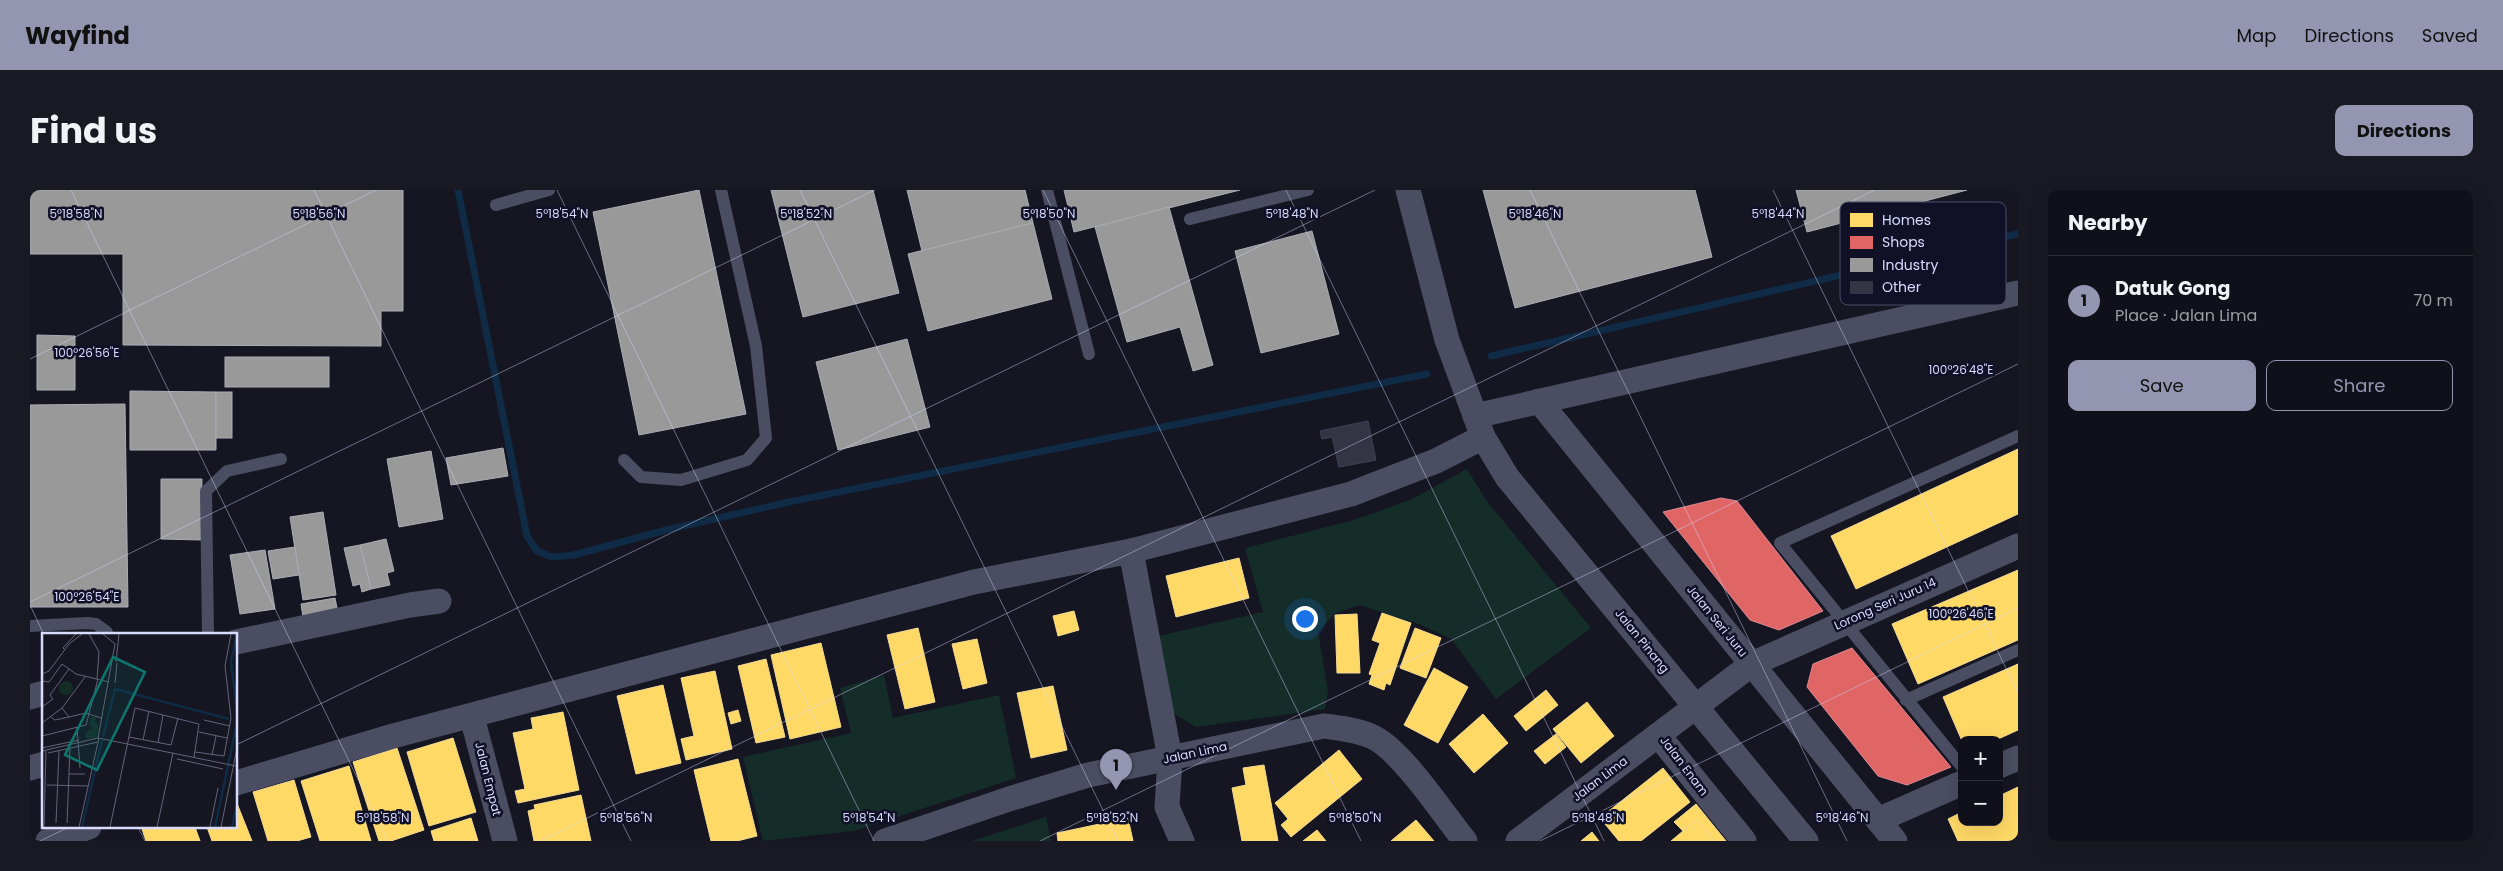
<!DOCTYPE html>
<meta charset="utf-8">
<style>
body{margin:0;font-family:Poppins,sans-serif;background:#191923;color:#f1f3f6}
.controls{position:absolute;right:15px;bottom:15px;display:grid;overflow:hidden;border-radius:10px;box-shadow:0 5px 20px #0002}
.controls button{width:45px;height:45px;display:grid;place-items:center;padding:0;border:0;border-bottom:1px solid #303039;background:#10101a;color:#f1f3f6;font:25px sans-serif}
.you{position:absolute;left:1274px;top:428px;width:18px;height:18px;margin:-12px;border:4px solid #fff;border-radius:50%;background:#1a73e8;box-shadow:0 0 0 8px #1a73e833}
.badge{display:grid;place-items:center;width:32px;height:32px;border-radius:50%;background:#9495b1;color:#111;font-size:16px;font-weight:700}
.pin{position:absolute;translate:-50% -41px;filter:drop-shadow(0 1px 2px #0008)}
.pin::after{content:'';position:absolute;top:26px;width:18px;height:15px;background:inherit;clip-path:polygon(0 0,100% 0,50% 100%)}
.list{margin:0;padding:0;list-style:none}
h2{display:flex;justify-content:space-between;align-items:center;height:65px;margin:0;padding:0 20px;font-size:21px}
h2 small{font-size:16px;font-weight:400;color:#9c9da2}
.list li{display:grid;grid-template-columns:32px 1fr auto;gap:15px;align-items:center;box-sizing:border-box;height:90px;padding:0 20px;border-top:1px solid #303039}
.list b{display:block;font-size:19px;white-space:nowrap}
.list p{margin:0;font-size:16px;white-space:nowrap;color:#9c9da2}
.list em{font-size:16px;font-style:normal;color:#9c9da2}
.actions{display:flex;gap:10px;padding:15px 20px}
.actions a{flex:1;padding:11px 0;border:1px solid #9495b1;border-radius:10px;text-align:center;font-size:18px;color:#9495b1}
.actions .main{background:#9495b1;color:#111}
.map{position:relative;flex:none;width:1988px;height:651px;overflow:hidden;border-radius:10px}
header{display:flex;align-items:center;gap:30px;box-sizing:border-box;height:70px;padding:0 25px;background:#9495b1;color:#111}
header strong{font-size:24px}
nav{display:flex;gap:28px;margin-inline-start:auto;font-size:18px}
.intro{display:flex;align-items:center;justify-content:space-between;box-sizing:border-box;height:120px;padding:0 30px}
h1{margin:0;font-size:35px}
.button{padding:12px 22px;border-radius:10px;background:#9495b1;color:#111;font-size:18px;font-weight:700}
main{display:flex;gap:30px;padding:0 30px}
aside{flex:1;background:#10101a;border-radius:10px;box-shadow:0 5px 20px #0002}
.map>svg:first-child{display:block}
.green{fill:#142d29}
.homes{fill:#ffd966;stroke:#f3d994}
.shops{fill:#e06666;stroke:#de8994}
.industry{fill:#999;stroke:#acacb7}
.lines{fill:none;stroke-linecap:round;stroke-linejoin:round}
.stream{stroke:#0f2b45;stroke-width:7}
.building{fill:#333444;stroke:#414155}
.service{stroke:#4b4e62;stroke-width:12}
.minor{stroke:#4b4e62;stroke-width:25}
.ticks{fill:none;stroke:#d8dafe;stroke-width:1;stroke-opacity:0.45}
.labels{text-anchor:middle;stroke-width:5;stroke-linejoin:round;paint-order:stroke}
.street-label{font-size:12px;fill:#d8dafe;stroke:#101127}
.inset-river{fill:none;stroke:#0f2b45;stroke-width:2.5}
.inset-road{fill:none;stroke:#63647a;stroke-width:1}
.view{fill:#0f766e;fill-opacity:0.15;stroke:#0f766e;stroke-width:2.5}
.inset-edge{fill:none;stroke:#d8dafe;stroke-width:2.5}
.key{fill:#101127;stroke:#4c4d68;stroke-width:1}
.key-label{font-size:14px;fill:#d8dafe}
.ticks-label{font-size:12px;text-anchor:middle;fill:#d8dafe;stroke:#101127;stroke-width:5;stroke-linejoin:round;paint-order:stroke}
</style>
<header>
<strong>Wayfind</strong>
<nav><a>Map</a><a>Directions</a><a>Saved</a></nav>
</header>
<div class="intro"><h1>Find us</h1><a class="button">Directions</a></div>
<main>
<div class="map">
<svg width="1988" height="651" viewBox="0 0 1988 651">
<rect width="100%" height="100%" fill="#151622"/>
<g class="green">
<path d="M1437 279 1456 310 1561 438 1466 509 1421 449 1389 434 1329 415 1304 424 1288 442 1298 501 1295 519 1166 537 1144 524 1128 446 1233 422 1215 358 1324 330 1382 309Z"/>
<path d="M854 485 863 528 969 505 986 588 824 641 733 651 713 567 821 543 810 498Z"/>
<path d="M1016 627 1021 651H942Z"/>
</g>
<g class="homes">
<path d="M1988 259V324L1826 399 1801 346Z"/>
<path d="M1209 368 1219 408 1146 427 1136 386Z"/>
<path d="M1988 380V450L1888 494 1862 434Z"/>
<path d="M1044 421 1049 440 1028 446 1023 426Z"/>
<path d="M1352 423 1381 433 1360 495 1356 493 1354 500 1339 494 1342 485 1339 484 1350 453 1342 450Z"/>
<path d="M1327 424 1330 483H1307L1305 425Z"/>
<path d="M888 438 905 512 875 519 857 445Z"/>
<path d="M1385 438 1411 448 1396 488 1370 478Z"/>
<path d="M947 449 957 493 933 499 922 454Z"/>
<path d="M791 453 811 537 760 549 741 465Z"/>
<path d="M736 469 755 547 726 553 708 476Z"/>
<path d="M1988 474V540L1966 550 1932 551 1913 507Z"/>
<path d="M1404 478 1438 497 1408 553 1374 535Z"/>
<path d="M685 481 702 559 656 570 651 549 664 546 651 488Z"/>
<path d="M633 495 651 573 606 584 587 506Z"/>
<path d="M1023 496 1037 560 1001 568 987 503Z"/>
<path d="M1516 500 1528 515 1496 541 1484 526Z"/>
<path d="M1557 512 1584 546 1551 573 1523 539Z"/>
<path d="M708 520 711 531 701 534 698 523Z"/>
<path d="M533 522 549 600 488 613 485 601 495 599 483 543 503 539 501 528Z"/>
<path d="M1453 524 1478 553 1444 583 1419 554Z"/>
<path d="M1526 544 1536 557 1515 574 1504 561Z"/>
<path d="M423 548 446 622 399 636 377 562Z"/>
<path d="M367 558 394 640 361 651H349L323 572Z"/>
<path d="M1309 560 1332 589 1261 647 1251 635 1258 629 1245 613Z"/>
<path d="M708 569 727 646 707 651H681L664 580Z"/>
<path d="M1234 575 1248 651H1212L1202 598 1216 595 1213 578Z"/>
<path d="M319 576 341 651H290L271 591Z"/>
<path d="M1633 578 1660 612 1611 651H1589L1570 628Z"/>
<path d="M264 590 281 647 267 651H238L223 602Z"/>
<path d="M1988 597V651H1928L1918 629 1932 622V632H1969V606Z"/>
<path d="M551 605 561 651H504L498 621 505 619 504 615Z"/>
<path d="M206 611 222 651H182L177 637H206Z"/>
<path d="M1666 614 1696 651H1684L1667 630 1653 641 1644 632Z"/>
<path d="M441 628 448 651H404L401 641Z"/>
<path d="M1098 628 1103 651H1028L1027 643Z"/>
<path d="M1386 630 1404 651H1361Z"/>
<path d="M1667 630 1684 651H1641L1653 641Z"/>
<path d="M117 637H165L170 651H116L112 639Z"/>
<path d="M1287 640 1296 651H1273Z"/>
<path d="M1562 642 1569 651H1551Z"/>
</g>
<g class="shops">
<path d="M1691 308 1707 311 1793 421 1749 440 1720 430 1633 322Z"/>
<path d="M1822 458 1921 577 1877 595 1848 586 1777 497 1783 474Z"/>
</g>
<g class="industry">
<path d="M0 0H373V121H351V156L93 155V64H0Z"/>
<path d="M669 0 716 224 609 245 563 22Z"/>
<path d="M741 0H843L869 103 773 127Z"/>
<path d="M877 0H995L1003 33 892 61Z"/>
<path d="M1034 0H1210L1044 42Z"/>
<path d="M1453 0H1665L1682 67 1485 118Z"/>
<path d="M1766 0H1937L1777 42Z"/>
<path d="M1139 17 1183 175 1163 181 1150 137 1097 152 1065 37Z"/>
<path d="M1003 33 1022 109 898 141 878 64Z"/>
<path d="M1282 41 1309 144 1231 163 1205 61Z"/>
<path d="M7 145 45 146V200H7Z"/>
<path d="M877 149 900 237 808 260 786 172Z"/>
<rect x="195" y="167" width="104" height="30"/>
<path d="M100 201 186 202V260H100Z"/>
<rect x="186" y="202" width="16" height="46"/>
<path d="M95 214 98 417H0V215Z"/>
<path d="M473 258 478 286 421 295 416 268Z"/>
<path d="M401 261 413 329 369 337 357 269Z"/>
<path d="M131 289H172L171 350 131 349Z"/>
<path d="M293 322 306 405 273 410 260 327Z"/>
<path d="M356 349 364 381 357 383 360 395 341 399 330 355Z"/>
<path d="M330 355 341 399 332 402 330 394 323 396 314 358Z"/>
<path d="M265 357 269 385 243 389 238 361Z"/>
<path d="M235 360 245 419 210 424 200 365Z"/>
<path d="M305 408 309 428 274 434 271 414Z"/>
</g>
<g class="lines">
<g class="stream">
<path d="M428 0 497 346 507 361 522 367 544 365 636 340 754 313 1397 184"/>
<path d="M1461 166 1988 44"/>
</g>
</g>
<path class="building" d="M1338 231 1346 270 1309 277 1302 247 1292 249 1290 241Z"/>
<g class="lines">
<g class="service">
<path d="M1017 0 1059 164"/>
<path d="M466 15 519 0"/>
<path d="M1160 29 1278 0"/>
<path d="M594 270 611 287 651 290 717 270 736 248 726 156 691 0"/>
<path d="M0 436 57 433 66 434 77 442V445"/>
<path d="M178 445 176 301 197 281 251 269"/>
<path d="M1876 510 1988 460"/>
<path d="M1932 577 1750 353 1988 246"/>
</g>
<g class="minor">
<path d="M1378 0 1417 150 1453 247 1477 287 1776 651"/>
<path d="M1509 211 1865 651"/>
<path d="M1445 226 1988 103"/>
<path d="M1101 361 1140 568 1137 617 1152 651"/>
<path d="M206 452 380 415 409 411"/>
<path d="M0 507 14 503"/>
<path d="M442 527 475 651"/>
<path d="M1628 545 1714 651"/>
<path d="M1969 576 1988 568"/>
<path d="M0 578 14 574"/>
<path d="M206 593 363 546 944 392 1101 361 1321 304 1406 271 1453 247"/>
<path d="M1848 630 1932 593"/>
<path d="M18 651 59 637"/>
<path d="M855 651 979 609 1058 585 1294 536C1310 538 1328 540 1343 547 1372 561 1413 624 1435 651"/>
<path d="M1488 651 1722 474 1988 356"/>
</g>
</g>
<path class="ticks" d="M41 0 358 651M284 0 601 651M527 0 844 651M770 0 1088 651M1013 0 1331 651M1256 0 1574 651M1500 0 1817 651M1743 0 1988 503M1986 0 1988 4M0 169 346 0M0 412 845 0M0 415 14 445M206 555 1345 0M108 637 115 651M10 651 39 637M510 651 1845 0M1010 651 1988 174M1510 651 1988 418"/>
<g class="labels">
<g class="street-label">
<text transform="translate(1855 414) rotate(-24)" y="4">Lorong Seri Juru 14</text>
<text transform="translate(1687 431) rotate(51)" y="4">Jalan Seri Juru</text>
<text transform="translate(1612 451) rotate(51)" y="4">Jalan Pinang</text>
<text transform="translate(1165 563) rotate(-12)" y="4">Jalan Lima</text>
<text transform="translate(1654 576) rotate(53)" y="4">Jalan Enam</text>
<text transform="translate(458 589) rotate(76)" y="4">Jalan Empat</text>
<text transform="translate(1570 589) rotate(-37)" y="4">Jalan Lima</text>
</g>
</g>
<g transform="translate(12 443)">
<rect width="195" height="195" fill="#151622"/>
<path d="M17 55a7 7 0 1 1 14 0a7 7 0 1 1-14 0ZM49 84H54L53 90 56 91 55 104 44 106 43 99 51 95 47 91Z" fill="#142d29"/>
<path class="inset-river" d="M195 1 189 29 195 77M61 104 73 56 187 86M40 194 60 107M173 194 195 90M190 194 195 172"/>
<path class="inset-road" d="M47 1 57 19 55 46M61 1 73 11M23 17 21 15 34 1M74 29 77 1M0 41 7 38 27 11 40 1M0 48 7 49 20 31 34 41 67 49M73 50 75 30M0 74 11 66 8 62 27 36M20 75 27 84 44 80 59 85M9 84 13 87 27 84M162 87 188 93M0 90 20 75 43 44M35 95 38 135M157 99 185 105M0 103 44 92 56 46M87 104 129 112 136 85M56 105 73 11M101 107 107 78M116 110 121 82M0 115 37 107M0 118 56 105 194 133M153 119 182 123 189 85 183 33 189 1M6 120 56 109M170 122 174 103M135 126 181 136M27 141H43M5 152 46 153M14 190 17 118M25 190 28 115M2 194 4 117M37 194 57 105M68 194 93 75 157 91 152 124M115 194 131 120M168 194 176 155M179 194 195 115"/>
<path class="view" d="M71 24 103 39 55 137 23 122Z"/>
<rect width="195" height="195" class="inset-edge"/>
</g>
<rect x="1810" y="12" width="166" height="103" rx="8" class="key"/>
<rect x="1820" y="23" width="23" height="14" fill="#ffd966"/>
<rect x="1820" y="46" width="23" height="13" fill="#e06666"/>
<rect x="1820" y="68" width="23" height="14" fill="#999"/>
<rect x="1820" y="91" width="23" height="13" fill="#333444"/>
<g class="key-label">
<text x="1852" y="35">Homes</text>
<text x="1852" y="57">Shops</text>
<text x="1852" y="80">Industry</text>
<text x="1852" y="102">Other</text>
</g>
<g class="ticks-label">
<text x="532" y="28">5°18'54"N</text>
<text x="776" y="28">5°18'52"N</text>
<text x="1262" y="28">5°18'48"N</text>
<text x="1748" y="28">5°18'44"N</text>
<text x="46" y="28">5°18'58"N</text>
<text x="289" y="28">5°18'56"N</text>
<text x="1019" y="28">5°18'50"N</text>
<text x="1505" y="28">5°18'46"N</text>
<text x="57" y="167">100°26'56"E</text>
<text x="1931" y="184">100°26'48"E</text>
<text x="57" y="411">100°26'54"E</text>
<text x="1931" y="428">100°26'46"E</text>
<text x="353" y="632">5°18'58"N</text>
<text x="596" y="632">5°18'56"N</text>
<text x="839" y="632">5°18'54"N</text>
<text x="1082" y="632">5°18'52"N</text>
<text x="1325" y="632">5°18'50"N</text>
<text x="1568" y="632">5°18'48"N</text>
<text x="1812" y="632">5°18'46"N</text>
</g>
</svg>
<div class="controls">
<button>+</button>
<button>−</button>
</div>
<div class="you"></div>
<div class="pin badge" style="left:1086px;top:600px">1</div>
</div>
<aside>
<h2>Nearby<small></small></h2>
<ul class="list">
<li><span class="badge">1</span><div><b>Datuk Gong</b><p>Place · Jalan Lima</p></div><em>70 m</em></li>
</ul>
<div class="actions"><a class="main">Save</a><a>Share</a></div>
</aside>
</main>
